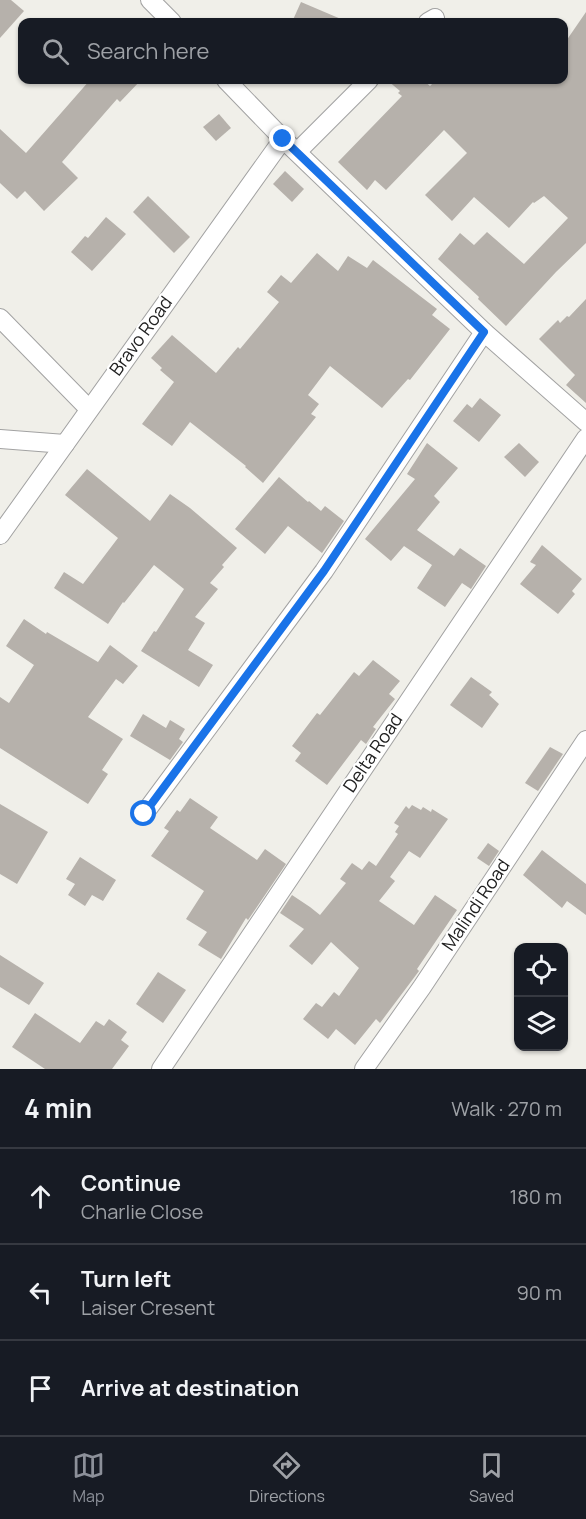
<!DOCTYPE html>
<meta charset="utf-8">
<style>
body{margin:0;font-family:Manrope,sans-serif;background:#242831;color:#f1f3f6}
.controls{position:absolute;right:18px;bottom:18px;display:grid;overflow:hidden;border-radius:12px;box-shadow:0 2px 4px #0004}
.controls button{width:54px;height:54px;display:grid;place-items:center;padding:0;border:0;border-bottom:2px solid #363941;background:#171b24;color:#f1f3f6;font:30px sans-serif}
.stop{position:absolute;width:18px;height:18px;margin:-14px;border:4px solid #1a73e8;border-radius:50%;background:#fff}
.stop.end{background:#1a73e8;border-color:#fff;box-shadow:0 2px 6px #0008}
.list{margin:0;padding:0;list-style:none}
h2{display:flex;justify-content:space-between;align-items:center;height:78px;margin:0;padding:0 24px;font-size:26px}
h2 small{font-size:20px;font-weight:400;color:#9ea1a6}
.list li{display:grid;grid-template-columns:39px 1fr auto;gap:18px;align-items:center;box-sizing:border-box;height:96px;padding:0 24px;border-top:2px solid #363941}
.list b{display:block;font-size:22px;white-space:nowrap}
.list p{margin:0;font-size:20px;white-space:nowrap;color:#9ea1a6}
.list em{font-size:20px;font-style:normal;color:#9ea1a6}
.icon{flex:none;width:33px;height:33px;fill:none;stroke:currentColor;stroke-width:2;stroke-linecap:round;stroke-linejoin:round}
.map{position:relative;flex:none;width:586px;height:1069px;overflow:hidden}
.search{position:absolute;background:#171b24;box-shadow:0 2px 4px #0004;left:18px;right:18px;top:18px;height:66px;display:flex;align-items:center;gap:15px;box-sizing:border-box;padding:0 21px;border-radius:12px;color:#9ea1a6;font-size:22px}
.sheet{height:366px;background:#171b24}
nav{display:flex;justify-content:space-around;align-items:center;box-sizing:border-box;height:84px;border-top:2px solid #363941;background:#171b24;font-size:16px;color:#9ea1a6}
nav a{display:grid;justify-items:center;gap:3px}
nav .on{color:#8c9099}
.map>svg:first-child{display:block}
.building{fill:#b6b1ab}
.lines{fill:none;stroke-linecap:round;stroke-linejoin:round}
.street-casing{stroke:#a2a2a2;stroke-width:20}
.street{stroke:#fff;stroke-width:18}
.route{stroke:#1a73e8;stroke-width:8}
.labels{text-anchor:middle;stroke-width:4.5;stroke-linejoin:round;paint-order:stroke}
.street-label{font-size:18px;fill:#212121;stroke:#fff}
</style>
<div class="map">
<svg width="586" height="1069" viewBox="0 0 586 1069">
<rect width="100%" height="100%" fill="#f0efe9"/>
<g class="building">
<path d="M0 0H11L24 11 0 38Z"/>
<path d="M301 2 348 22H292Z"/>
<path d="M586 12V243L556 272 506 326 478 299 479 297 438 259 460 233 474 245 487 232 524 264 568 218 544 196 534 203 533 202 509 228 474 197 452 221 425 195 467 153 444 130 386 190 375 180 367 190 338 162 402 96 398 93 400 91 387 80H423L430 86 436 80H564V44Z"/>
<path d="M90 80H141L120 102 117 99 62 162 78 178 44 211 25 191 17 199 0 183V129L26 153Z"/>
<path d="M219 114 231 128 216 141 203 127Z"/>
<path d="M285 171 304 189 292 202 273 184Z"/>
<path d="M148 196 190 237 174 253 133 212Z"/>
<path d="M106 217 126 234 92 271 71 252 85 236 88 238Z"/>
<path d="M317 253 338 271 348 256 367 268 373 260 437 309 432 315 450 329 410 380 408 379 382 408 330 366 308 395 319 404 311 414 316 417 263 483 245 467 246 466 190 422 172 446 142 424 174 382 160 370 162 368 151 358 172 335 216 373 238 347 240 349 279 302 267 292 281 275 291 283Z"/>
<path d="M586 299V403L566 385 575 375 539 339 558 320 560 323 567 316 569 317Z"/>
<path d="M480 398 501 415 479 442 453 421 467 404 472 408Z"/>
<path d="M427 443 458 468 434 496 440 502 417 530 454 556 460 548 486 566 471 589 462 583 445 607 417 588 432 565 404 546 391 561 365 539 415 479 407 474Z"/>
<path d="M519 443 539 462 525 477 504 457Z"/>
<path d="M87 469 150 521 170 494 190 508 237 548 222 565 224 567 210 583 218 589 195 617 205 623 188 650 213 665 199 687 141 651 154 631 156 632 184 589 154 565 124 603 123 602 108 624 54 588 64 572 83 584 118 538 65 495Z"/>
<path d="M279 477 308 502 309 501 321 511 325 506 344 521 322 553 288 526 265 554 235 529Z"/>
<path d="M542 545 582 579 572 591 575 594 558 614 520 584 536 565 530 562Z"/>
<path d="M24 619 46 634 47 632 98 662 110 645 138 666 123 684 116 679 88 717 123 739 102 770 108 774 88 804 0 748V697L9 703 34 665 6 646Z"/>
<path d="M373 660 400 681 389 694 395 699 373 727 376 729 366 744 361 740 327 785 295 761 301 753 292 746 317 713 320 715 354 672 359 676Z"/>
<path d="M471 677 492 692 489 695 499 704 482 728 450 705Z"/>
<path d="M143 714 166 728 170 720 185 729 179 739 183 742 170 760 130 736Z"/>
<path d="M550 747 563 754 538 791 525 783Z"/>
<path d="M190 798 218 817 210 828 257 860 265 849 286 864 248 920 246 918 221 959 198 945 207 932 186 919 204 891 151 856 169 831 164 828 177 810 180 812Z"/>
<path d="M0 804 48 832 17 884 0 874Z"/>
<path d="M412 805 421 810 423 807 431 812 432 809 448 819 420 858 409 851 390 877 395 881 379 901 414 925 435 895 457 910 417 969 419 971 380 1023 376 1019 355 1045 336 1029 328 1039 303 1019 316 1003 322 1007 334 992 339 996 359 968 331 942 312 965 289 946 304 929 280 913 292 895 310 907 320 915 346 883 340 879 352 863 362 870 369 861 376 866 398 834 395 832 399 826 394 823 406 806 409 809Z"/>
<path d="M488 843 499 851 489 866 477 858Z"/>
<path d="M542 850 586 884V915L567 901 562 908 523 875Z"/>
<path d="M80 857 116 880 103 901 92 895 85 906 68 895 75 884 66 879Z"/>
<path d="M0 955 44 983 29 1005 0 987Z"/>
<path d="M158 972 186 990 163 1023 136 1004Z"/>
<path d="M35 1013 80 1043 96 1021 104 1026 109 1019 127 1032 121 1040 129 1046 112 1069H45L12 1047Z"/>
</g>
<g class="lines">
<g class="street-casing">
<g id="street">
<path d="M150 0 172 22"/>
<path d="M428 22 435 18"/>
<path d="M226 80 283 139 484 332 586 422"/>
<path d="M297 152 369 80"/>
<path d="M0 318 89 409"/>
<path d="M0 439 65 444"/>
<path d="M0 535 283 139"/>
<path d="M144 814 324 571 484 332"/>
<path d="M161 1069 586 438"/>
<path d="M364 1069 422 987 586 740"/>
</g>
</g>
<use href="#street" class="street"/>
</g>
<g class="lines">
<path class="route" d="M144 814 324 571 484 332 283 139"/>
</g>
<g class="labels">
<g class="street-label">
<text transform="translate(141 336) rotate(-54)" y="6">Bravo Road</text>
<text transform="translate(373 753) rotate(-56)" y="6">Delta Road</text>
<text transform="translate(476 905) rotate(-56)" y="6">Malindi Road</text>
</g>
</g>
</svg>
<div class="controls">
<button><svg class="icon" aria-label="locate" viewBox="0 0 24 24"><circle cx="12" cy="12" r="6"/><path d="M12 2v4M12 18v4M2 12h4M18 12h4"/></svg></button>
<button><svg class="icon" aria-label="layers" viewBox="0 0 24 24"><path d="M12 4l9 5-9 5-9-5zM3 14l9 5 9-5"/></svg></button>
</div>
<div class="stop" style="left:144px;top:814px"></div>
<div class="stop end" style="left:283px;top:139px"></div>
<div class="search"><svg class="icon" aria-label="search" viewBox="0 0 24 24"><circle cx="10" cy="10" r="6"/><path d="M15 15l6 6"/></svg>Search here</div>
</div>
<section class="sheet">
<h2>4 min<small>Walk · 270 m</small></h2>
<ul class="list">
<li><svg class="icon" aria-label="ahead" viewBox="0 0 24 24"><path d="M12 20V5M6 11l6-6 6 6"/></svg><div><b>Continue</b><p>Charlie Close</p></div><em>180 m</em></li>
<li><svg class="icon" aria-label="left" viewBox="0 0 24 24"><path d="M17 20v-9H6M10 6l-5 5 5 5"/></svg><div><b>Turn left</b><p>Laiser Cresent</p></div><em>90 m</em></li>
<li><svg class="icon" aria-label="arrive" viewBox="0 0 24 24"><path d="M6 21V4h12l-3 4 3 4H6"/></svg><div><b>Arrive at destination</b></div></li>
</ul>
</section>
<nav>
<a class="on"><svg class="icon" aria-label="map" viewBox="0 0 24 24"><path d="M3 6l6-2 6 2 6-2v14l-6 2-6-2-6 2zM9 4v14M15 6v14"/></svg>Map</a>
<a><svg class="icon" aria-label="directions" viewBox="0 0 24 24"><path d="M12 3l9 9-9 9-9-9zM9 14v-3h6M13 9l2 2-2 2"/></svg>Directions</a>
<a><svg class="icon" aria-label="saved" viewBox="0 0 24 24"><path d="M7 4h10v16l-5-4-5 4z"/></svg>Saved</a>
</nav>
